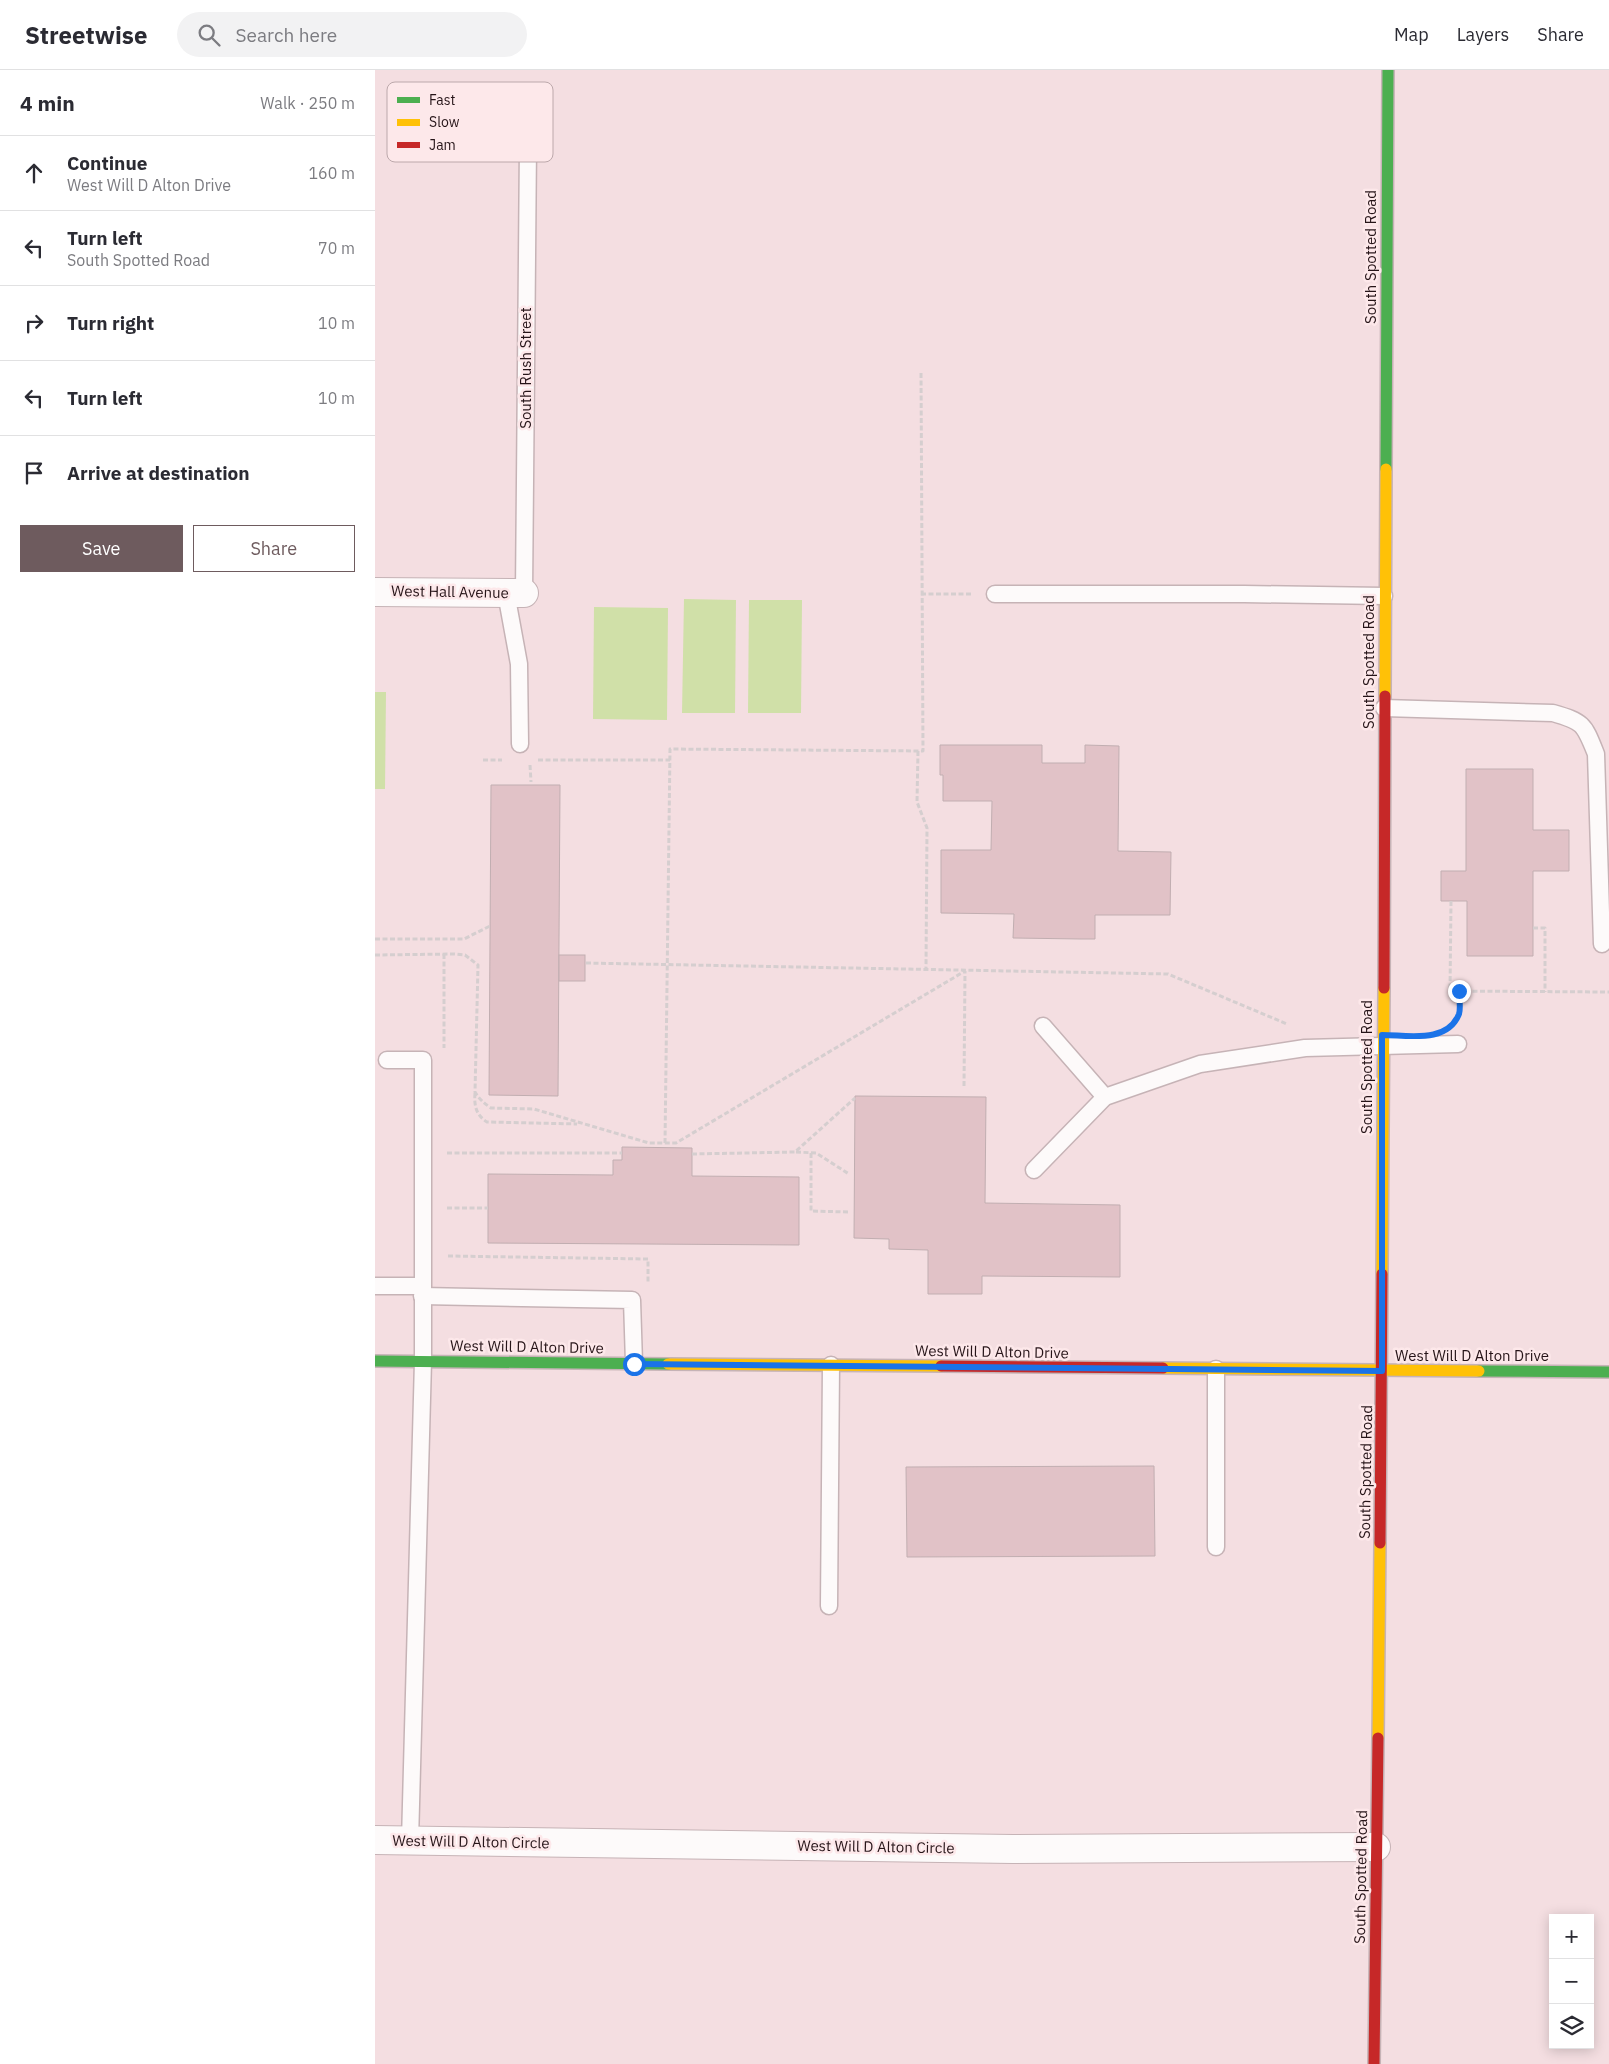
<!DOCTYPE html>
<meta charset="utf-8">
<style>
body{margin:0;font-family:"IBM Plex Sans",sans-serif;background:#f2f2f3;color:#2b2b33}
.controls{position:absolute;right:15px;bottom:15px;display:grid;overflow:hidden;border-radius:0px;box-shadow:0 2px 12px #0003}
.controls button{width:45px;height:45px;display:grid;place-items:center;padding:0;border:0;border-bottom:1px solid #e1e1e2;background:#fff;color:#2b2b33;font:25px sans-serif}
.stop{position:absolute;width:15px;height:15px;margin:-11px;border:4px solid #1a73e8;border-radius:50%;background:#fff}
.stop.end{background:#1a73e8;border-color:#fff;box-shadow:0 1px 5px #0008}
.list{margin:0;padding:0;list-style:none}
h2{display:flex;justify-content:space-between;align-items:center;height:65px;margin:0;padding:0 20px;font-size:21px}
h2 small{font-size:16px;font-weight:400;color:#7c7c81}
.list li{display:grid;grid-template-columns:32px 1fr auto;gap:15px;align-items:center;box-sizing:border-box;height:75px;padding:0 20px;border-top:1px solid #e1e1e2}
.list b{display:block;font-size:19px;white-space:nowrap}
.list p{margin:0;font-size:16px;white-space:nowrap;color:#7c7c81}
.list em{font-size:16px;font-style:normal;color:#7c7c81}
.actions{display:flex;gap:10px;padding:15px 20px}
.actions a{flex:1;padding:11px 0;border:1px solid #6e5b5e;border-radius:0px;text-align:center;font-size:18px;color:#6e5b5e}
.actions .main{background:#6e5b5e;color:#fff}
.icon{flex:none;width:28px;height:28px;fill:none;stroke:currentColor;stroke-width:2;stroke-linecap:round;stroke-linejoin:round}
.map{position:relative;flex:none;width:1234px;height:1994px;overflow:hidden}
header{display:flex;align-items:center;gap:30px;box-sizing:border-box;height:70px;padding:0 25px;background:#fff;border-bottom:1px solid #e1e1e2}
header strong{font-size:24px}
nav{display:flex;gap:28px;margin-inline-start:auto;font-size:18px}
.search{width:350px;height:45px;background:#f2f2f3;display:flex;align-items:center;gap:12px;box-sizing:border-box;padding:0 18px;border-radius:28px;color:#7c7c81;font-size:19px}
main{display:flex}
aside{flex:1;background:#fff}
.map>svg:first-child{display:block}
.green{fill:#d0e0a8}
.building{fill:#e1c2c7;stroke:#c1aeb1}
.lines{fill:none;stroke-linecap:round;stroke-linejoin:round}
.lane-casing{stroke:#c6b3b6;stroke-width:19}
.street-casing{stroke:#c6b3b6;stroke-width:30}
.fast-casing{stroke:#c6b3b6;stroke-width:14}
.slow-casing{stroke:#c6b3b6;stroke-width:14}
.jam-casing{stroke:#c6b3b6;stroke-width:14}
.path{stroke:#d5cecf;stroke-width:3;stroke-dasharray:5 2.5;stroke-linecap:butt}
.lane{stroke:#fdfafa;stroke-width:16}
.street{stroke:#fdfafa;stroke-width:28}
.fast{stroke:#4caf50;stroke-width:11}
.slow{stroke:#ffc107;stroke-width:11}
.jam{stroke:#c62828;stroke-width:11}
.route{stroke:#1a73e8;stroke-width:6}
.labels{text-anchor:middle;stroke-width:5;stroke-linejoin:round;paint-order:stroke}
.street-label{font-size:15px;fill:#261418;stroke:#fde8ea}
.key{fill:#fde8ea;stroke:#bca8ab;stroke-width:1}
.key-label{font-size:14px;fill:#261418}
</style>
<header>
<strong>Streetwise</strong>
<div class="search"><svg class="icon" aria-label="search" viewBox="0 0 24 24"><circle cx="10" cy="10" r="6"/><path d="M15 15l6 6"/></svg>Search here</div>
<nav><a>Map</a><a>Layers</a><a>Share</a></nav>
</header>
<main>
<aside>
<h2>4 min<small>Walk · 250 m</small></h2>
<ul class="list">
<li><svg class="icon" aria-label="ahead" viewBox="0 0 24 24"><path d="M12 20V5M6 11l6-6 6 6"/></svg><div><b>Continue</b><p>West Will D Alton Drive</p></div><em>160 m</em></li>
<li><svg class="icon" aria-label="left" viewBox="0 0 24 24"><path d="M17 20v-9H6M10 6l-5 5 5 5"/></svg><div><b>Turn left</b><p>South Spotted Road</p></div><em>70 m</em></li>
<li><svg class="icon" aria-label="right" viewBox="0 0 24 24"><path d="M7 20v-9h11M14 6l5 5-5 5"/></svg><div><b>Turn right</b></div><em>10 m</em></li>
<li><svg class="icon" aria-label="left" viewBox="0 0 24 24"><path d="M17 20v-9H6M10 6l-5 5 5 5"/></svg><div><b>Turn left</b></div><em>10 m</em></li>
<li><svg class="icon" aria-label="arrive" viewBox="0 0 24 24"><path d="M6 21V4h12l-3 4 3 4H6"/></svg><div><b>Arrive at destination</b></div></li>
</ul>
<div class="actions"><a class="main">Save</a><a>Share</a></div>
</aside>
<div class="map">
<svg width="1234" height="1994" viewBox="0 0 1234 1994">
<rect width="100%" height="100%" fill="#f4dee1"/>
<g class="green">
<path d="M309 529 361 530 360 643H307Z"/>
<path d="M374 530H427L426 643H373Z"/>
<path d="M219 537 293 538 292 650 218 649Z"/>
<path d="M0 622H11L10 719H0Z"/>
</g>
<g class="building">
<path d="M565 675H667V693H710V675L744 676 743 781 796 782 795 845H720V869H706L638 868 639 844 566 843V780H616L617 731H568V705H565Z"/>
<path d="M1091 699H1158V760H1194V801H1158V886H1092V831H1066V801H1091Z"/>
<path d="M116 715H185L183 1026 114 1025Z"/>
<rect x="184" y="885" width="26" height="26"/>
<path d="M480 1026 611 1027 610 1133 745 1135V1207L607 1206V1224H553V1180L514 1179V1169L479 1168Z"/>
<path d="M247 1077 317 1078V1106L424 1107V1175L113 1173V1104L238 1105V1090H247Z"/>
<path d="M779 1396 780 1486 532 1487 531 1397Z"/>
</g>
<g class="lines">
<g class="lane-casing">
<g id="lane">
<path d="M131 523 144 594 145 674"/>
<path d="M149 523 153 74"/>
<path d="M620 524H869L1009 526"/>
<path d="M1009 638 1178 643C1209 652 1209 654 1221 684L1227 874"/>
<path d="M668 956 730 1027"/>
<path d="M12 990H48V1291L35 1771"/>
<path d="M659 1100 730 1027 825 994 930 978 1083 974"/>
<path d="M0 1216H47"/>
<path d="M47 1226 257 1230 259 1293"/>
<path d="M841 1477V1299"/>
<path d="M454 1536 456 1295"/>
</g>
</g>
<g class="street-casing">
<g id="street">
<path d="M0 522 149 523"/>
<path d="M0 1770 638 1779 1001 1777"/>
</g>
</g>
<g class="fast-casing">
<g id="fast">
<path d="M1011 399 1013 0"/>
<path d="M0 1291 293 1294"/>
<path d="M1104 1301 1234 1302"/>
</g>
</g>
<g class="slow-casing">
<g id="slow">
<path d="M1010 626 1011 399"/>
<path d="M1007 1204 1009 918"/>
<path d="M293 1294 566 1296"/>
<path d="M788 1298 1104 1301"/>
<path d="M1003 1668 1005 1473"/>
</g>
</g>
<g class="jam-casing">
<g id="jam">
<path d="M1009 918 1010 626"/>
<path d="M566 1296 788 1298"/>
<path d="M1005 1473 1007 1204"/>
<path d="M999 1994 1003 1668"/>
</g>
</g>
<g class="path">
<path d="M546 524H597"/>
<path d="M543 681 542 732 552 758 551 899"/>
<path d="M108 690H127"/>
<path d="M163 690H295"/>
<path d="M155 695 156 712"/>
<path d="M1076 831 1075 921 1234 922"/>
<path d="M1158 858H1170V922"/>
<path d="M0 869H89L115 856"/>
<path d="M69 884V978"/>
<path d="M0 885 79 884 90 885 103 895 100 1022C104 1029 109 1033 116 1038L159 1039 274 1073H301L590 901"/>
<path d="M211 893 793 904 912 954"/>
<path d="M1081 950 1084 943V921"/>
<path d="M589 1016 590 901"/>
<path d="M100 1023C99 1036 101 1045 112 1052L202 1054"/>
<path d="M290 1073 295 679 548 681 546 301"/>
<path d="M421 1082 441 1083 474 1104"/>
<path d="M72 1083H247"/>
<path d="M436 1083V1141L473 1142"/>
<path d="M317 1084 420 1082 480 1028"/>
<path d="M72 1138H113"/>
<path d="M73 1186 273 1189V1212"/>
</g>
<use href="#lane" class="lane"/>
<use href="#street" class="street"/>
<use href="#fast" class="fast"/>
<use href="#slow" class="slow"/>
<use href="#jam" class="jam"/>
</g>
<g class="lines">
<path class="route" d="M259 1294 1007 1301V965C1033 965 1072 974 1084 944 1086 938 1084 928 1084 921"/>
</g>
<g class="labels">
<g class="street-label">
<text transform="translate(996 187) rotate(-90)" y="5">South Spotted Road</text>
<text transform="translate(151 298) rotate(-90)" y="5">South Rush Street</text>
<text transform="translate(75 522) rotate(1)" y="5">West Hall Avenue</text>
<text transform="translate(994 592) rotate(-90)" y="5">South Spotted Road</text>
<text transform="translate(992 997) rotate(-90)" y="5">South Spotted Road</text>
<text transform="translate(152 1277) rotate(1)" y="5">West Will D Alton Drive</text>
<text transform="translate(617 1282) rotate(1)" y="5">West Will D Alton Drive</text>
<text x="1097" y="1291">West Will D Alton Drive</text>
<text transform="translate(991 1402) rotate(-89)" y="5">South Spotted Road</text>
<text transform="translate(96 1772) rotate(1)" y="5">West Will D Alton Circle</text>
<text transform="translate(501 1777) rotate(1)" y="5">West Will D Alton Circle</text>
<text transform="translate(986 1807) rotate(-89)" y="5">South Spotted Road</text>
</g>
</g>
<rect x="12" y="12" width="166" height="80" rx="8" class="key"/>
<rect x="22" y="27" width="23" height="6" fill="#4caf50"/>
<rect x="22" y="49" width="23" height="7" fill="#ffc107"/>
<rect x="22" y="72" width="23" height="6" fill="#c62828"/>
<g class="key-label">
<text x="54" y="35">Fast</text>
<text x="54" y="57">Slow</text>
<text x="54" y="80">Jam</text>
</g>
</svg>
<div class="controls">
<button>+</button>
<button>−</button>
<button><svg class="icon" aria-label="layers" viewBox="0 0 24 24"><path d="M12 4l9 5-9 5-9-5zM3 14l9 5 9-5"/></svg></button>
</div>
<div class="stop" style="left:259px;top:1294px"></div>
<div class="stop end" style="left:1084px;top:921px"></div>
</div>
</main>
